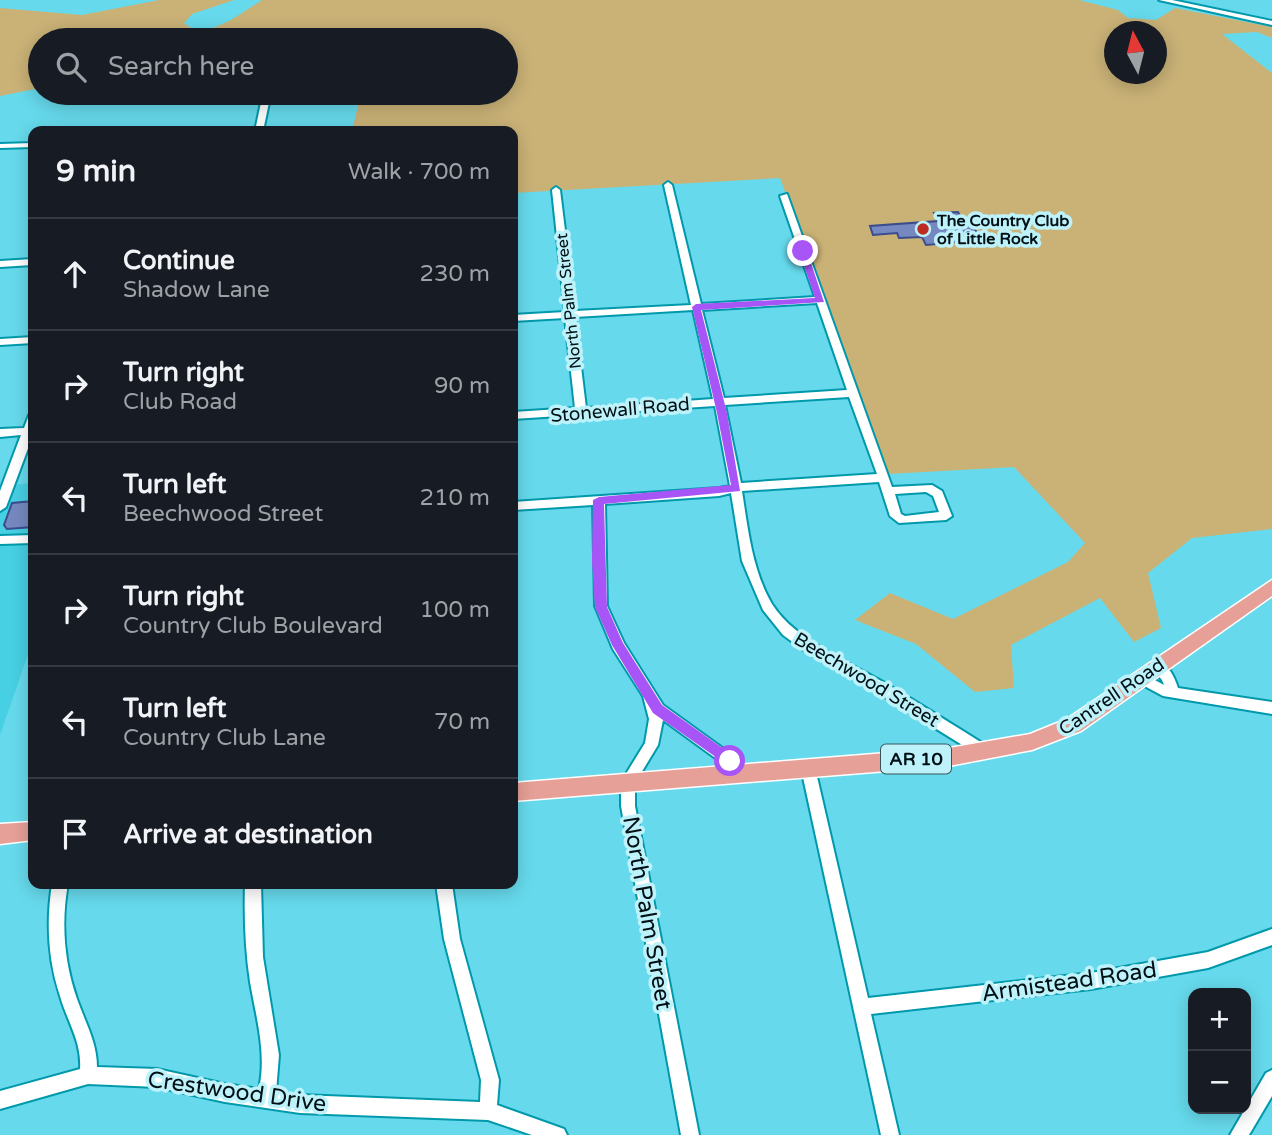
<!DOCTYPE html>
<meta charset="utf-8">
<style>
body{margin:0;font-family:"Varela Round",sans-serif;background:#20242c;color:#f1f3f6}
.controls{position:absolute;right:21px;bottom:21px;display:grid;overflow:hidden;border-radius:14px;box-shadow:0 4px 18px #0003}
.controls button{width:63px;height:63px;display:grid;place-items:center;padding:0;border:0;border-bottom:2px solid #363941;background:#171b24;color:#f1f3f6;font:35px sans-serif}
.compass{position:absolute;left:1104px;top:21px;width:63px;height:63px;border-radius:50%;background:#171b24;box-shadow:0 4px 18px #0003;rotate:353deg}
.stop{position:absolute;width:21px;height:21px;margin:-16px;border:5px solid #a855f7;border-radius:50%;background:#fff}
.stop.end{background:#a855f7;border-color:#fff;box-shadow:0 2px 7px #0008}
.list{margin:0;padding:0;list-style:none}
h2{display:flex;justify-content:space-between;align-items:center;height:91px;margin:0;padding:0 28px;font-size:30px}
h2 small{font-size:23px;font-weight:400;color:#9ea1a6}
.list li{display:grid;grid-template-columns:46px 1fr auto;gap:21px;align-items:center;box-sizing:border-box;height:112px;padding:0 28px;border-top:2px solid #363941}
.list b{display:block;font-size:26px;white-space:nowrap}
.list p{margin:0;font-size:23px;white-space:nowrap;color:#9ea1a6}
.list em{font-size:23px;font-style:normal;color:#9ea1a6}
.icon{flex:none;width:38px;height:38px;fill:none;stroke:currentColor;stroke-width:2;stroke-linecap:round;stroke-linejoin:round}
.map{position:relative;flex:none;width:1272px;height:1135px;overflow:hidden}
.search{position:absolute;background:#171b24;box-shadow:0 4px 18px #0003;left:28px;top:28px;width:490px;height:77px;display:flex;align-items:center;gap:18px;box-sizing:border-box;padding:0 24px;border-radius:38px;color:#9ea1a6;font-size:26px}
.panel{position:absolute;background:#171b24;box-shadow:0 4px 18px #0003;left:28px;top:126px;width:490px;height:763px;border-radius:14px}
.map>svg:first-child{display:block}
.built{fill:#47cfe3}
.green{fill:#cab277;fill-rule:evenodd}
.building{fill:#7589c0;stroke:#3a4d8d;stroke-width:2}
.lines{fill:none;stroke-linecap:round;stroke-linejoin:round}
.street-casing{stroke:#0099ab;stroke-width:4}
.primary-casing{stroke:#fff;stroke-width:3}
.street{fill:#fff;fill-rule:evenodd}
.primary{fill:#e6a097;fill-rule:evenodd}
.route{fill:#a855f7}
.poi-dot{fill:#bb2d22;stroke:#bef2fb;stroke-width:2.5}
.labels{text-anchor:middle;stroke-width:7;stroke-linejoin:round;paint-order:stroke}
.far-poi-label{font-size:16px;font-weight:bold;fill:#001014;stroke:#bef2fb;text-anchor:start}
.far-street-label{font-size:16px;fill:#001014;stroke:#bef2fb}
.shield{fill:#bef2fb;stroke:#395459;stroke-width:2}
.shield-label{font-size:18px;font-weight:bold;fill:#001014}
.street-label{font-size:19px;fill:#001014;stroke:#bef2fb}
.near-street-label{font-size:23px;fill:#001014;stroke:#bef2fb}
</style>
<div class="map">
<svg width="1272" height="1135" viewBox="0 0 1272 1135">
<rect width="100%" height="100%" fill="#66daec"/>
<path class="built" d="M33 483V640L0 735V486Z"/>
<path class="green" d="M159 0H234L192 14 184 23C206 43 242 12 262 0H1079L1118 10 1128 18 1156 20 1175 8 1272 27V38L1257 32 1222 34 1272 73V529L1192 538 1148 573 1161 628 1134 642 1100 598 1011 645 1014 688 975 692 916 644 855 620 890 593 953 619 1068 562 1085 543 1014 467 888 474 780 178 513 193V131H352L361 93H506V40H359C335 31 308 36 284 40H40V88L0 96V8L82 15ZM1114 32H1156V74H1114Z"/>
<g class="building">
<path d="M958 212 963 221H970L981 240 926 245 922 237 899 238 897 233 873 235 870 226 938 221 934 213Z"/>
<path d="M33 501V527L7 529 4 525 12 503Z"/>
</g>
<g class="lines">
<g class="street-casing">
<g id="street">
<path d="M1159 0H1172L1272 21V25Z"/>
<path d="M263 93H271L263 131H255Z"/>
<path d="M33 143V147L0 148V144Z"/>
<path d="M668 182 672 185 701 304 815 297 780 196 787 194 892 487 932 485 942 491 952 516 946 520 899 523 890 516 879 482 742 491C748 529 752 570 772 604 795 641 853 664 890 686 923 706 957 727 990 748L992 752 990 756 985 758 980 756 880 694 802 649 783 635 763 610 742 561 731 493 719 496 605 504 607 606 624 643 663 705 735 757 747 773 745 777 740 779 735 777 725 765 663 720 658 745 635 783V806L699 1135H681L621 806V782L645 743 649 719 643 696 613 649 595 606 593 505 513 510V502L719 488 730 486 715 406 513 419V412L575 408 565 318 513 321V315L565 312 552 190 556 187 560 190 575 311 691 305 664 185ZM817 303 847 390 724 398 702 310ZM693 310 713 399 586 408 575 317ZM849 397 877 474 741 483 725 405ZM926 492 933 496 939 512 905 516 901 514 895 494Z"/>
<path d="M33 259V265L0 267V261Z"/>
<path d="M33 337V343L0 345V339Z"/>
<path d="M33 414V435L6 507 0 511V491L21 435 0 437V429L24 428 29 415Z"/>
<path d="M33 535V543L0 544V536Z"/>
<path d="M1157 661C1169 665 1174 676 1178 688L1272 702V714L1163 696 1137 682 1135 678 1137 674 1142 673 1164 685 1162 680 1150 666 1152 662Z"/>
<path d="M808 762 813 764 815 768 868 998 1091 973 1208 952 1272 929V945L1208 968 1091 989 871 1014 899 1135H881L801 768 803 764Z"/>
<path d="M52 884H68C61 922 64 962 77 999 85 1022 97 1042 97 1067L157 1069 225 1084 259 1089C267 1053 256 1017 250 982 245 949 244 916 245 884H261L263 957 279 1055 276 1092 300 1095 480 1102 481 1080 444 939 436 884H452L460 939 499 1080 497 1105 564 1129 567 1135H532L488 1120 300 1113 225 1102 157 1087 88 1084 0 1109V1091L80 1069C82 1042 67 1021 60 996 48 960 46 922 52 884Z"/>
<path d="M1272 1070V1096L1249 1135H1230L1266 1073Z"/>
</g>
</g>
<g class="primary-casing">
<g id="primary">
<path d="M1272 580V596L1081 731 1032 750 949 766 513 801V783L949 748 1030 734 1067 719Z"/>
<path d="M33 822V840L0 844V824Z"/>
</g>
</g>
<use href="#street" class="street"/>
<use href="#primary" class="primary"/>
</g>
<path class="route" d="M803 248 807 251 824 302 701 310 727 413 740 491 604 504 607 607 623 643 662 705 735 757 737 761 730 767 653 713 612 645 595 607 592 561 593 500 599 497 731 485 717 413 692 307 696 304 815 298 799 251Z"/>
<circle class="poi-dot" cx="923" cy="229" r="7"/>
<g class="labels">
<g class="far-poi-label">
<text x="937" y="226">The Country Club<tspan x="937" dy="18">of Little Rock</tspan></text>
</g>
<g class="far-street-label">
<text transform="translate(568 301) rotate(-96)" y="6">North Palm Street</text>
</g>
<rect class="shield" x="881" y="744.5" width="70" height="29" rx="5"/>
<g class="shield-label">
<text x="916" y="765">AR 10</text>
</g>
<g class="street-label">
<text transform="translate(620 409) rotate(-5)" y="7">Stonewall Road</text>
<text transform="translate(867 679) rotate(31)" y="7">Beechwood Street</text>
<text transform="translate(1111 696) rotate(-34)" y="7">Cantrell Road</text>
</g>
<g class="near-street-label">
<text transform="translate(648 913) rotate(80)" y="8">North Palm Street</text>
<text transform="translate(1069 981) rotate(-8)" y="8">Armistead Road</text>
<text transform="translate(237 1091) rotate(8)" y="8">Crestwood Drive</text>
</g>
</g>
</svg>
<div class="controls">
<button>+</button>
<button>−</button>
</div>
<svg class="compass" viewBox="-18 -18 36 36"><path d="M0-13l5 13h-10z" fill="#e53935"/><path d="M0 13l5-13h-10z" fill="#9ea1a6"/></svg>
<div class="stop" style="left:730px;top:761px"></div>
<div class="stop end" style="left:803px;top:251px"></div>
<div class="search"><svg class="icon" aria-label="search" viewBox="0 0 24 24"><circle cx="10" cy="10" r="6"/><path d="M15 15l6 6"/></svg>Search here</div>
<section class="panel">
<h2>9 min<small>Walk · 700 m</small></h2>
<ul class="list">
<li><svg class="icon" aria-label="ahead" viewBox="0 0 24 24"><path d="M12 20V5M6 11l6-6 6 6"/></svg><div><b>Continue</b><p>Shadow Lane</p></div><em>230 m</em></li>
<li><svg class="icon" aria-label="right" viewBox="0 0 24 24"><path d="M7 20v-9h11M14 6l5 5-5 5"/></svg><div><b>Turn right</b><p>Club Road</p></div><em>90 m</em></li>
<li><svg class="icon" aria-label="left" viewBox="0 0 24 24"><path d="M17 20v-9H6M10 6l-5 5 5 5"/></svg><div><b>Turn left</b><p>Beechwood Street</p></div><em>210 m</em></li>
<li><svg class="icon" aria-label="right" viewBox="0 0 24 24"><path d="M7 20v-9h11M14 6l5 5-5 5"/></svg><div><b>Turn right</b><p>Country Club Boulevard</p></div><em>100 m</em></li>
<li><svg class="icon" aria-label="left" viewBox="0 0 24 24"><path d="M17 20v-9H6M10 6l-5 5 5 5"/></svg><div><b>Turn left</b><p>Country Club Lane</p></div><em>70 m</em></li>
<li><svg class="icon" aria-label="arrive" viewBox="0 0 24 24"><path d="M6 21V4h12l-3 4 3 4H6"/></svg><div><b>Arrive at destination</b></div></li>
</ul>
</section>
</div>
